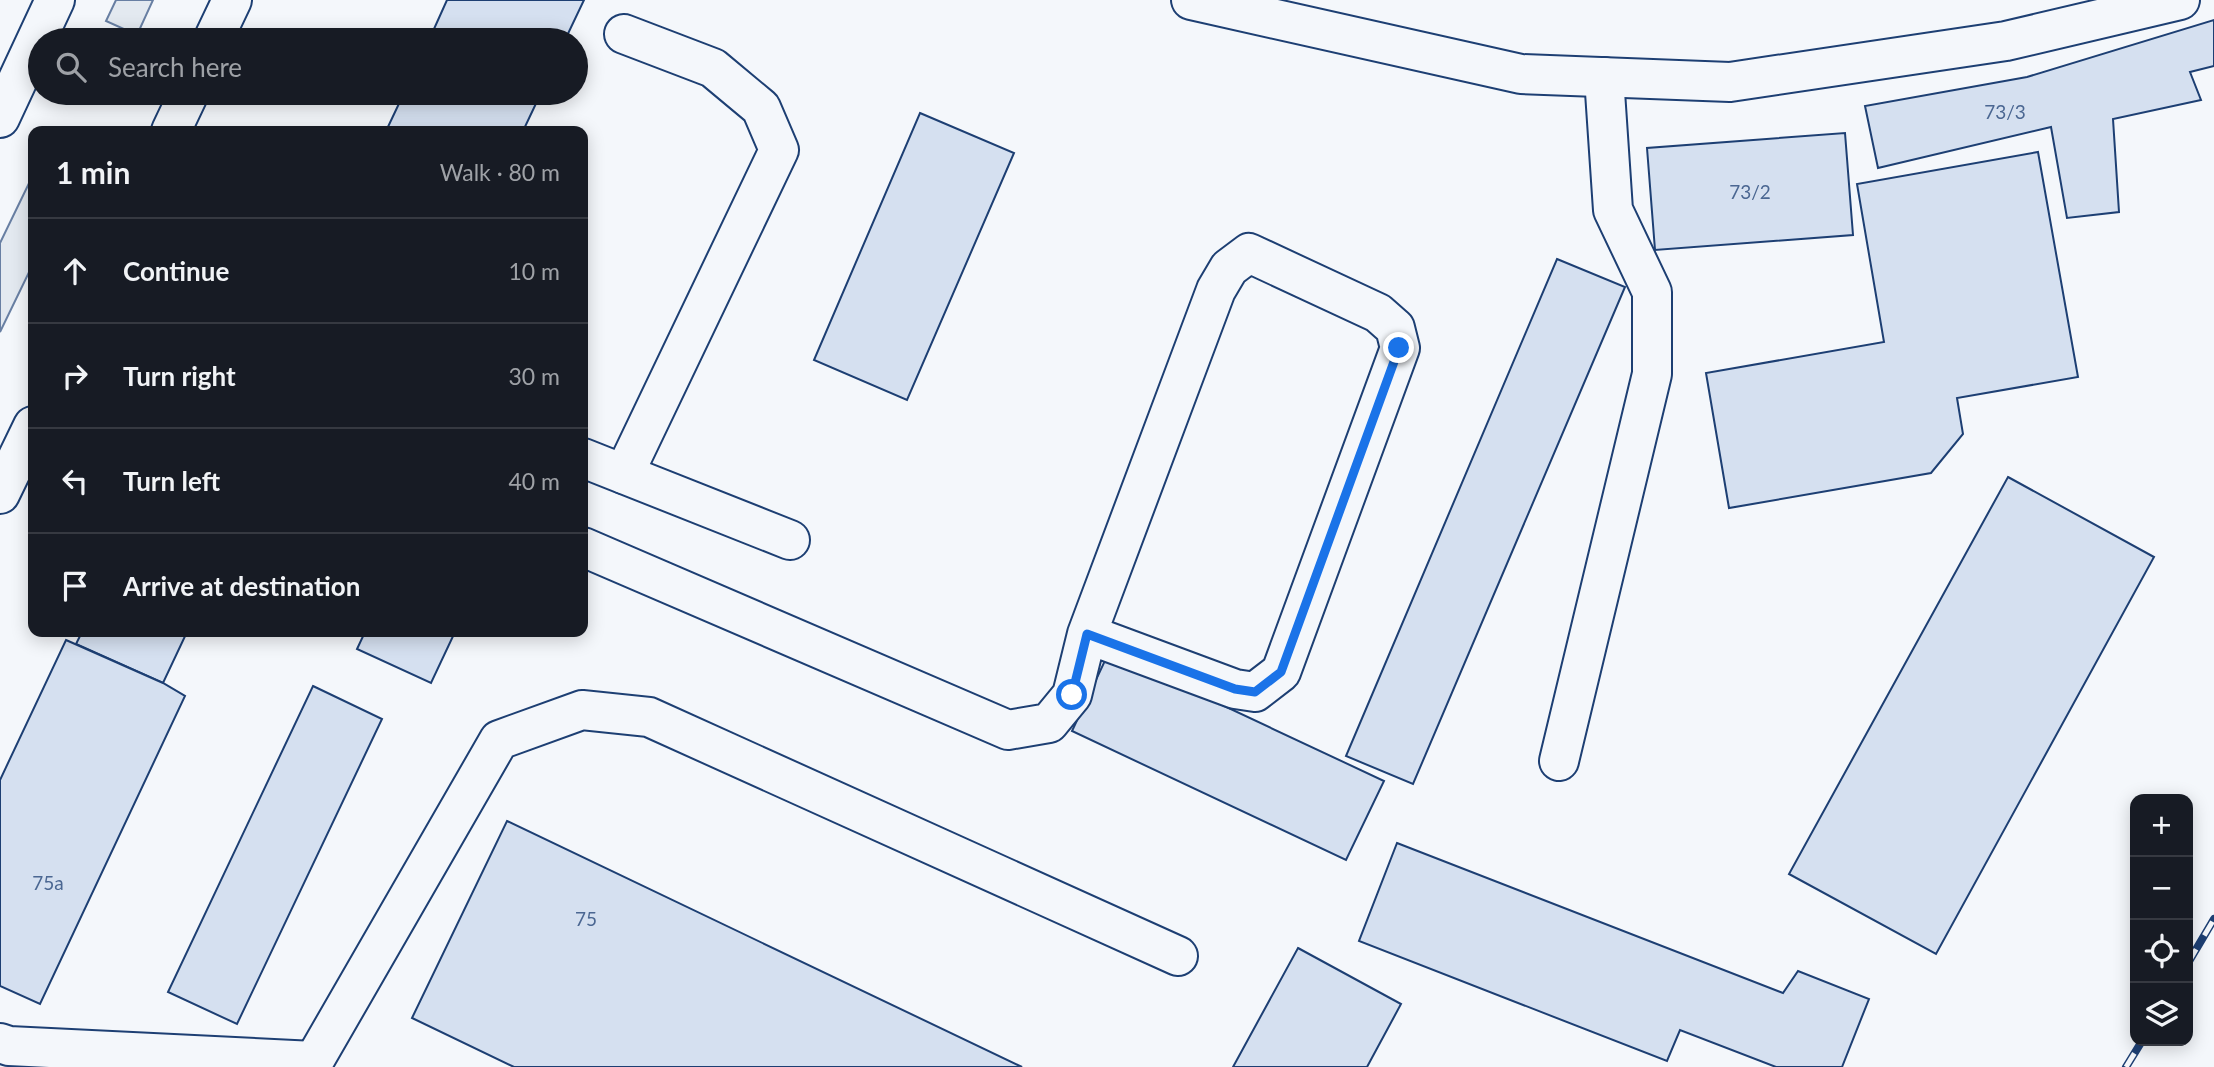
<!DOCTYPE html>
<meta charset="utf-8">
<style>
body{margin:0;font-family:Lato,sans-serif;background:#242831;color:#f1f3f6}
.controls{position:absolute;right:21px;bottom:21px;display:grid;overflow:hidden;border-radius:14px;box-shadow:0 4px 18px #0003}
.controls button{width:63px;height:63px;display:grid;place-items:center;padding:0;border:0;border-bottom:2px solid #363941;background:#171b24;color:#f1f3f6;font:35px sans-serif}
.stop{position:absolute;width:21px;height:21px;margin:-16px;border:5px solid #1a73e8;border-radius:50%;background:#fff}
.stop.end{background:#1a73e8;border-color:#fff;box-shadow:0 2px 7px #0008}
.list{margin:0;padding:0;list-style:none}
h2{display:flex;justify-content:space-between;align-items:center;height:91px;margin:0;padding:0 28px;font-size:30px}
h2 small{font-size:23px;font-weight:400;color:#9ea1a6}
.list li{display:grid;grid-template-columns:46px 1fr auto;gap:21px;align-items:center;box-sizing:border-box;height:105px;padding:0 28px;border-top:2px solid #363941}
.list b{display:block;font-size:26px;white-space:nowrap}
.list em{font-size:23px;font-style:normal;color:#9ea1a6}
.icon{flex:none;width:38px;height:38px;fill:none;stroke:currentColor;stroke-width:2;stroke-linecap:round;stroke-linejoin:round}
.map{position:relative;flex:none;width:2214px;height:1067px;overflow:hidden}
.search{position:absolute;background:#171b24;box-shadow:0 4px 18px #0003;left:28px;top:28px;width:560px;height:77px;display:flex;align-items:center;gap:18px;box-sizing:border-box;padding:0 24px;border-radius:38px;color:#9ea1a6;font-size:26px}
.panel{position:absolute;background:#171b24;box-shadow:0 4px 18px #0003;left:28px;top:126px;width:560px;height:511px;border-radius:14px}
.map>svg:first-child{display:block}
.green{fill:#e3e9f0;stroke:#687fa3;stroke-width:2}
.building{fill:#d5e0f0;stroke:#1d3f73;stroke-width:2}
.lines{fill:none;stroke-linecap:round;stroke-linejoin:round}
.minor-casing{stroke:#1d3f73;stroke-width:42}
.major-casing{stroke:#1d3f73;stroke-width:42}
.minor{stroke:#f4f7fb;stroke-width:38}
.major{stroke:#f4f7fb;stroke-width:38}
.rail-casing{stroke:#1d3f73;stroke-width:8}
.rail{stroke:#f4f7fb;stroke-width:5;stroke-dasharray:16;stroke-linecap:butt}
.route{stroke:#1a73e8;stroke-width:9}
.labels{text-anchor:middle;stroke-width:5;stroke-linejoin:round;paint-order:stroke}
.number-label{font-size:19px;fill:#4b6792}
</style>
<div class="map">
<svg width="2214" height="1067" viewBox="0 0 2214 1067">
<rect width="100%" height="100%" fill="#f4f7fb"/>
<g class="green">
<path d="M116 0H153L137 35 106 21Z"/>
<path d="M33 175V264L0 332V243Z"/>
</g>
<g class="building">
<path d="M447 0H584L565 40H429Z"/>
<path d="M2214 20V66L2190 72 2201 100 2113 119 2119 212 2067 218 2051 127 1878 168 1865 106 2027 77Z"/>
<path d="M404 93H541L523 131H386Z"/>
<path d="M920 113 1014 153 907 400 814 360Z"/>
<path d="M1845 133 1853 235 1655 250 1647 148Z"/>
<path d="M2038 152 2078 377 1957 398 1963 434 1931 473 1729 508 1706 373 1884 342 1857 184Z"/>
<path d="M1557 259 1625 287 1413 784 1346 756Z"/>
<path d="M2008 477 2154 557 1936 954 1789 874Z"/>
<path d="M82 632H187L163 683 76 644Z"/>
<path d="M365 632H455L431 683 357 649Z"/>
<path d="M66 640 163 683 185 696 40 1004 0 986V780Z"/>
<path d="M1109 652 1384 781 1346 860 1072 731Z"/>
<path d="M313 686 382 719 237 1024 168 992Z"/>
<path d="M507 821 1022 1067H514L412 1018Z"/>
<path d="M1397 843 1783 993 1798 971 1869 999 1842 1067H1776L1680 1030 1667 1061 1359 941Z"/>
<path d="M1298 948 1401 1004 1367 1067H1233Z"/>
</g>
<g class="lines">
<g class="minor-casing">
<g id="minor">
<path d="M1191 0 1521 74 1730 82 2006 41 2180 0"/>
<path d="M583 458 790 540"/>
<path d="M624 474 779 150 761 108 713 68 624 34"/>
<path d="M583 547 1008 730 1049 723 1072 695 1087 634 1216 290 1229 268 1249 253 1378 313 1395 328 1400 348 1281 672 1255 692 1235 689 1087 634"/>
<path d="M1559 761 1652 374V292L1613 210 1604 77"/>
<path d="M0 1043 9 1046 314 1061 499 740 582 710 649 717 1178 956"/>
</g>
</g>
<g class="major-casing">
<g id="major">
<path d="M213 40 232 0"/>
<path d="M0 118 55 0"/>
<path d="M171 131 189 93"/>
<path d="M0 494 33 426"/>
</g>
</g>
<use href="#minor" class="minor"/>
<use href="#major" class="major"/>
<g class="rail-casing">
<g id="rail">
<path d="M2188 963 2214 919"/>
<path d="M2126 1067 2142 1041"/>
</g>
</g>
<use href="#rail" class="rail"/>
</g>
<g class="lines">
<path class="route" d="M1072 695 1087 634 1235 689 1255 692 1281 672 1399 348"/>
</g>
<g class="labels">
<g class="number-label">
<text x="2005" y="119">73/3</text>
<text x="1750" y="199">73/2</text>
<text x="48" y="890">75a</text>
<text x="586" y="926">75</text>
</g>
</g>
</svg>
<div class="controls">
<button>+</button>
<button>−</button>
<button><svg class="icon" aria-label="locate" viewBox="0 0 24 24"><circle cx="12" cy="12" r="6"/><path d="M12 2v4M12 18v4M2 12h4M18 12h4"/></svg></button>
<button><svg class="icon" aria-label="layers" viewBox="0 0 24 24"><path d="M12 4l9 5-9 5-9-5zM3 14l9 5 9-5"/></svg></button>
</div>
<div class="stop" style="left:1072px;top:695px"></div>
<div class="stop end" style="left:1399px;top:348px"></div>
<div class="search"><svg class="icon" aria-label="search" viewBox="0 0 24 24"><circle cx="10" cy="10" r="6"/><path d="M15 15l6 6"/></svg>Search here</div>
<section class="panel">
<h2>1 min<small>Walk · 80 m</small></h2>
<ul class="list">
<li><svg class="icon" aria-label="ahead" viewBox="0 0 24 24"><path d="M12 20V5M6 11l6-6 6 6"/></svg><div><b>Continue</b></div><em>10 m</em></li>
<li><svg class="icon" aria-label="right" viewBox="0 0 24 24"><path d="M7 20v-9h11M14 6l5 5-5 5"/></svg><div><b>Turn right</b></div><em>30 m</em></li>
<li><svg class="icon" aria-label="left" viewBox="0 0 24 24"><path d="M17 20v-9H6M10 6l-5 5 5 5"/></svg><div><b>Turn left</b></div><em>40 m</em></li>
<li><svg class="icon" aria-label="arrive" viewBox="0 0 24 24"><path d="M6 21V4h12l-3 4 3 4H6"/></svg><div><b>Arrive at destination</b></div></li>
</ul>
</section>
</div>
